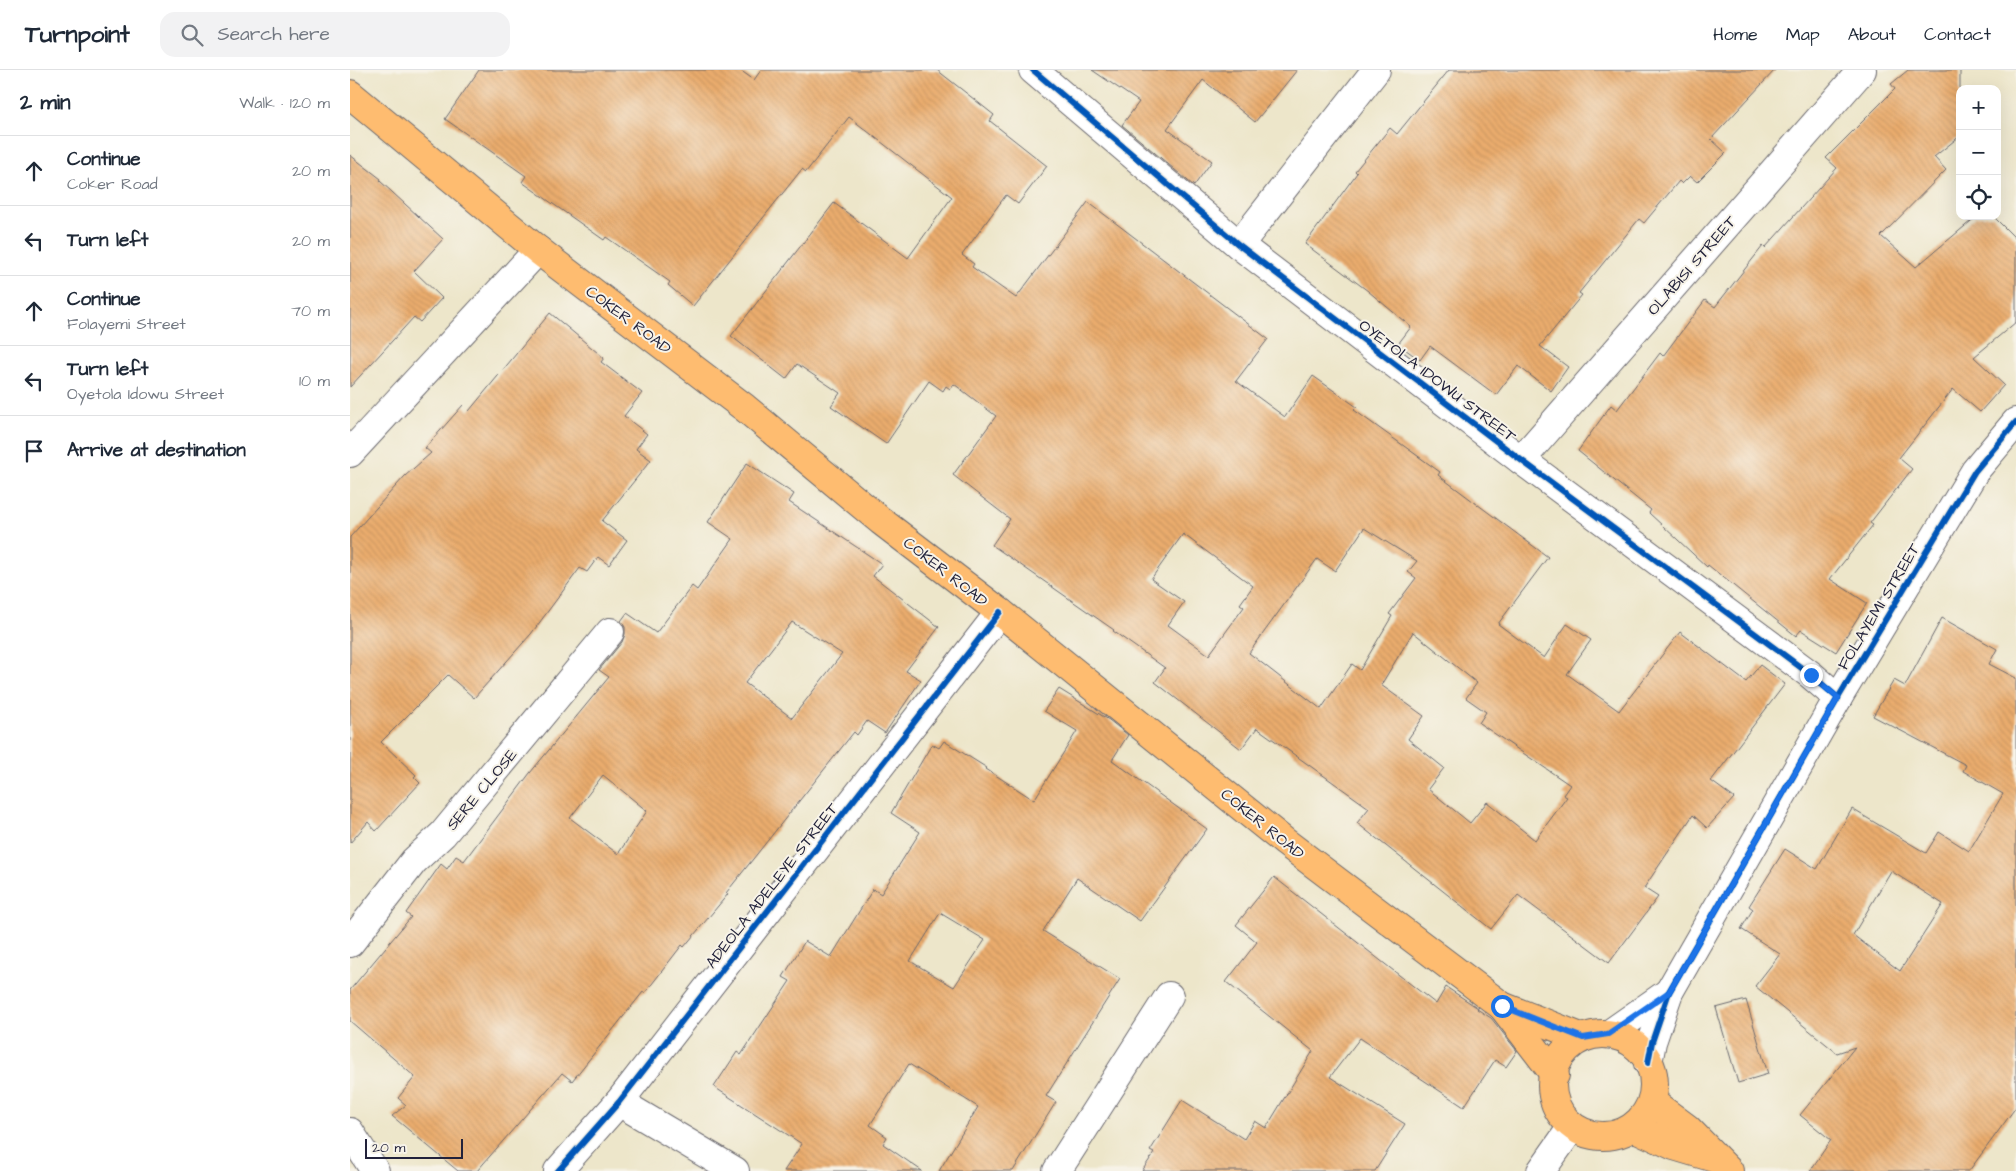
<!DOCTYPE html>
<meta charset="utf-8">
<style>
body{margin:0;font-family:"Architects Daughter",sans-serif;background:#f2f2f3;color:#1f2937}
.controls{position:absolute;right:15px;top:15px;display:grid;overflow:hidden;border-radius:10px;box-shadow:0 5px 20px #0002}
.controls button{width:45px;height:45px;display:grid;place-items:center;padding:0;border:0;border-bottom:1px solid #e0e1e3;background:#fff;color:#1f2937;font:25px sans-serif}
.scale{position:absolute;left:15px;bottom:12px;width:98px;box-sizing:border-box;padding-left:5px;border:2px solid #22223b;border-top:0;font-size:14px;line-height:18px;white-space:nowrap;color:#22223b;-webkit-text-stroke:4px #f7f3e8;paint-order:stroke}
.stop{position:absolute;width:15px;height:15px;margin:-11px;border:4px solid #1a73e8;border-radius:50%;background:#fff}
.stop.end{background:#1a73e8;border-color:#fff;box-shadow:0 1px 5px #0008}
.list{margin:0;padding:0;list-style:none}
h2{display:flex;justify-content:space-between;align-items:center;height:65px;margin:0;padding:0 20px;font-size:21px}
h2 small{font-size:16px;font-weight:400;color:#747a83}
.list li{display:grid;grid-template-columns:32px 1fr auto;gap:15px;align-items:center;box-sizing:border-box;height:70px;padding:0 20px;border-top:1px solid #e0e1e3}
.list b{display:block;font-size:19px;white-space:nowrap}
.list p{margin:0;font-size:16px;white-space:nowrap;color:#747a83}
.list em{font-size:16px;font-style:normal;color:#747a83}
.icon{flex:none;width:28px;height:28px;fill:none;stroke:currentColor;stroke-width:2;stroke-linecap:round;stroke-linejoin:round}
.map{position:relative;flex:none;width:1666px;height:1101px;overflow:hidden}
header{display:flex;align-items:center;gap:30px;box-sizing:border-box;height:70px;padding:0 25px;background:#fff;border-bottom:1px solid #e0e1e3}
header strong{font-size:24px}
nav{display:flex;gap:28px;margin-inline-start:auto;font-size:18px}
.search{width:350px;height:45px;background:#f2f2f3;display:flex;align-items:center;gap:12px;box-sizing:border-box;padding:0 18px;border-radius:15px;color:#747a83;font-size:19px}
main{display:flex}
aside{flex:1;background:#fff}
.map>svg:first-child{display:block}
.building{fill:url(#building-back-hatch);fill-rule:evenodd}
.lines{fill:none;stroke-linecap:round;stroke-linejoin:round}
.minor-casing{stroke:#69676d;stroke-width:30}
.major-casing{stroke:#69676d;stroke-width:30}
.minor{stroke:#fff;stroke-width:28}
.major{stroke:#febc70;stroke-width:28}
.cycleway-casing{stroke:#f7f3e8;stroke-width:9}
.cycleway{stroke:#0057b8;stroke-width:6}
.route{stroke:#1a73e8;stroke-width:6}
.labels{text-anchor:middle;stroke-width:4;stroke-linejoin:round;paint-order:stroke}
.street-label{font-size:16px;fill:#22223b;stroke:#f7f3e8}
</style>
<header>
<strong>Turnpoint</strong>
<div class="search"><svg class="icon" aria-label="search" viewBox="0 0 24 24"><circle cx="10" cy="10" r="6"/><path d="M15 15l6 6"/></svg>Search here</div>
<nav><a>Home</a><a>Map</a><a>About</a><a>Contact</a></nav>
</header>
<main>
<aside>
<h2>2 min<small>Walk · 120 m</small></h2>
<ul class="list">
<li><svg class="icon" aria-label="ahead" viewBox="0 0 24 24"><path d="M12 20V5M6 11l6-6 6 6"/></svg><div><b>Continue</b><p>Coker Road</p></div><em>20 m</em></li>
<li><svg class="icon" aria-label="left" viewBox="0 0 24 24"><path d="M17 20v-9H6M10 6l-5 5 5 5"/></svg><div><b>Turn left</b></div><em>20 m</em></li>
<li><svg class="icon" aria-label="ahead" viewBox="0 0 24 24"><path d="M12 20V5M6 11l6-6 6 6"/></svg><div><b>Continue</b><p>Folayemi Street</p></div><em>70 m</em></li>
<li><svg class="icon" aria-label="left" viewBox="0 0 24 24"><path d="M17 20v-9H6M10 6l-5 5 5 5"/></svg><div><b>Turn left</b><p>Oyetola Idowu Street</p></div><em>10 m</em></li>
<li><svg class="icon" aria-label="arrive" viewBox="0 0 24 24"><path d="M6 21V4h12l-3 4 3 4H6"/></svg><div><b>Arrive at destination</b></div></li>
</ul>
</aside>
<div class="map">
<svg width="1666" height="1101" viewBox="0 0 1666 1101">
<defs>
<pattern id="building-back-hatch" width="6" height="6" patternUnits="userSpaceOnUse" patternTransform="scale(1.25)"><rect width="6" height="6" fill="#eaac6d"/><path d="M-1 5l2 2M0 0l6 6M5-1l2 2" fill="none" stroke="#c8945f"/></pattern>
</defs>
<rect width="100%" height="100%" fill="#f7f3e8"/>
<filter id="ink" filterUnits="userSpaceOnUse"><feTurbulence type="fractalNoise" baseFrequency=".02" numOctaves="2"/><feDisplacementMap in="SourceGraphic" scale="10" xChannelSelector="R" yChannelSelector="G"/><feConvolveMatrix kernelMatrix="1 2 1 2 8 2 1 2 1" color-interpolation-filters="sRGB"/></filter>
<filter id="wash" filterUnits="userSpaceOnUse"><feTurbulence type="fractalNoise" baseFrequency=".0096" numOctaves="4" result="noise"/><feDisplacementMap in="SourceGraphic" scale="20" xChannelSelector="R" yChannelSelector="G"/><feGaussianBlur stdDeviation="1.12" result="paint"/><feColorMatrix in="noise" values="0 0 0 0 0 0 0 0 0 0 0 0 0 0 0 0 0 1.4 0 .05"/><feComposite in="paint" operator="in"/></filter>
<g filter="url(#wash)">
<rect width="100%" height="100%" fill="#ede6ca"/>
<g id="blocks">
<g class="building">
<path d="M129 0H390L404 10 411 0H587L644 45 640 51 697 96 668 134 656 125 612 185 624 194 622 197 666 228 738 132 918 269 886 311 935 347 963 306 1007 337 1004 340 1090 402 1088 405 1198 487 1148 554 1194 588 1217 554 1241 570 1217 604 1269 641 1330 562 1396 612 1410 595 1435 614 1361 711 1384 728 1357 758 1343 745 1294 818 1308 827 1259 893 1168 825 1141 859 1007 753 1019 738 907 658 891 679 805 612 815 598 763 561 764 560 642 475 660 449 603 405 646 346 604 314 600 319 596 316 593 321 579 311 536 374 481 336 490 323 447 294 436 309 381 266 484 133 558 188 602 127 499 47 456 102 452 99 343 236 318 215 320 212 256 167 254 170 172 112 176 106 95 49ZM1014 458 1067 491 1058 502 1066 508 1039 544 1042 546 1010 600 1002 594 971 639 899 583 967 489 985 501ZM833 464 903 516 890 534 894 537 859 585 818 555 834 532 801 509ZM1063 562 1127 613 1116 628 1136 642 1129 653 1220 715 1213 725 1217 727 1185 770 1137 732 1120 753 1078 719 1094 698 1058 669 1074 646 1031 615Z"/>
<path d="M742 0H947L905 52 853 10 817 59 862 91 844 116 772 55 789 32Z"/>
<path d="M1099 0H1425L1361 69 1376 83 1347 112 1340 106 1332 114 1329 111 1294 153 1289 149 1229 223 1232 225 1190 276 1218 297 1201 321 1168 296 1146 325 1080 276 1070 290 1048 274 1061 257 1018 221 955 174 1007 103 1005 101 1040 58 1047 64Z"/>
<path d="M1558 0H1610V66L1584 87 1596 100 1531 166 1566 197 1627 146H1643L1666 169V252L1624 287 1654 315 1630 342 1603 319 1549 388 1562 399 1520 453 1523 455 1480 509 1517 533 1486 582 1451 560 1446 566 1358 495 1357 497 1299 443 1301 440 1228 381 1261 335 1267 340 1310 283 1313 286 1355 230 1365 237 1413 176 1415 178 1487 98 1476 88 1545 19 1541 14Z"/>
<path d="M0 85 31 109 30 111 93 169 64 201 92 228 70 252 64 247 0 317Z"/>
<path d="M200 243 254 288 251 292 292 323 274 346 297 364 286 379 301 390 252 451 277 470 259 495 248 487 237 502 230 498 181 564 124 628 98 605 31 672 66 705 64 707 70 713 26 761 18 752 0 773V467L55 406 81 383 75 378 113 335 119 341Z"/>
<path d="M397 393 444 424 439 432 532 494 523 506 589 557 556 601 571 610 535 663 517 651 507 665 504 662 376 823 378 824 334 877 332 875 295 923 293 922 222 1011 212 1003 127 1101H108L42 1046 56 1035 48 1028 65 1007 0 951V920L61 847 56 843 91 794 97 799 106 786 114 791 180 703 259 607 249 600 272 572 275 564V557L271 551 277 543 306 563 342 516 347 520 383 469 358 452ZM442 552 492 584 442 648 395 613ZM253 705 297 741 268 784 220 748Z"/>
<path d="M1592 548 1647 579 1639 594 1666 608V1037L1619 1101H1460L1481 1070 1450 1045 1505 977 1487 983 1405 916 1430 884 1391 859 1403 839 1399 836 1435 779 1467 799 1502 739 1576 783 1589 762 1619 781 1653 724 1613 701 1616 695 1523 646 1544 610 1555 616ZM1541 801 1593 834 1550 901 1503 865Z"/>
<path d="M709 619 759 650 778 665 762 690 857 759 790 851 727 808 693 861 770 909 696 1026 706 1032 663 1101H589L628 1037 559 994 520 1055 537 1067 533 1074 572 1101H434L452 1074 364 1017 387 982 391 985 440 911 433 907 455 871 481 887 523 819 531 824 570 762 541 743 582 674 589 678 594 671 637 698 636 699 684 730 727 661 694 641ZM590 843 635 870 604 917 560 891Z"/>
<path d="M924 807 1086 934 1096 917 1128 938 1127 939 1141 948 1167 981 1156 997 1145 990 1114 1037 1010 968 980 1007 1055 1054 1025 1101H792L804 1083 800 1081 832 1030 894 1069 905 1051 916 1058 963 981 876 912 907 872 886 855Z"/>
<path d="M1396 930 1418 1004 1388 1013 1366 938Z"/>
</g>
</g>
</g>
<g filter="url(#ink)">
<use href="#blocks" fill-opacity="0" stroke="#69676d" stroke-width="1"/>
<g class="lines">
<g class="minor-casing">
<g id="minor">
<path d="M683 0 889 175 1171 390 1461 605 1488 628"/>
<path d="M889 175 1026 0"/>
<path d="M0 383 188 180"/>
<path d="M1171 390 1512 0"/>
<path d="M0 873 64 791 93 764 260 562"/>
<path d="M1259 964 1319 922"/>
<path d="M1298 993 1302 972 1319 922 1488 628 1625 401 1666 352"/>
<path d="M269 1032 385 1101"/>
<path d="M0 1062 25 1101"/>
<path d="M208 1101 269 1032 650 542"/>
<path d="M707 1101 819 926"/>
<path d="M1191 1101 1222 1057"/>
</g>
</g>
<g class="major-casing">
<g id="major">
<path d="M0 24 188 180 395 338 531 451 650 542 935 772 1152 936 1233 968"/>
<path d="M1152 936 1205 1005"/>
<circle cx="1253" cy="1015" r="51"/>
<path d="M1302 1032 1337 1058 1379 1101"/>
<path d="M1283 1057 1324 1076 1364 1088"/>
</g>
</g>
<use href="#minor" class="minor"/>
<use href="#major" class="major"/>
<g class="cycleway-casing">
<g id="cycleway">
<path d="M683 0 889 175 1171 390 1461 605 1488 628"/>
<path d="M1298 993 1302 972 1319 922 1488 628 1625 401 1666 352"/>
<path d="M208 1101 269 1032 650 542"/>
</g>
</g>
<use href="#cycleway" class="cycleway"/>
</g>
</g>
<g class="lines" filter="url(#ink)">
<path class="route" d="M1152 936 1233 968 1258 964 1319 922 1488 628 1461 605"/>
</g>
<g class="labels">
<g class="street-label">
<text transform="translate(1341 195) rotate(-49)" y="6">OLABISI STREET</text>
<text transform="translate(279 249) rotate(37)" y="6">COKER ROAD</text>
<text transform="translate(1088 310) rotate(37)" y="6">OYETOLA IDOWU STREET</text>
<text transform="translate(596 501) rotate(38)" y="6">COKER ROAD</text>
<text transform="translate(1528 536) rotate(-59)" y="6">FOLAYEMI STREET</text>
<text transform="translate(131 719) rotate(-50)" y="6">SERE CLOSE</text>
<text transform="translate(913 753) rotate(39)" y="6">COKER ROAD</text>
<text transform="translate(421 815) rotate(-52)" y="6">ADEOLA ADELEYE STREET</text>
</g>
</g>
</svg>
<div class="controls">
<button>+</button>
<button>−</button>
<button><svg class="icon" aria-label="locate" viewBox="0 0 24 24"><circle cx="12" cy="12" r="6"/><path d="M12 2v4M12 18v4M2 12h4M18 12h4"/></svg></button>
</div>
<div class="scale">20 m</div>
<div class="stop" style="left:1152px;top:936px"></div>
<div class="stop end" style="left:1461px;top:605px"></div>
</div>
</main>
